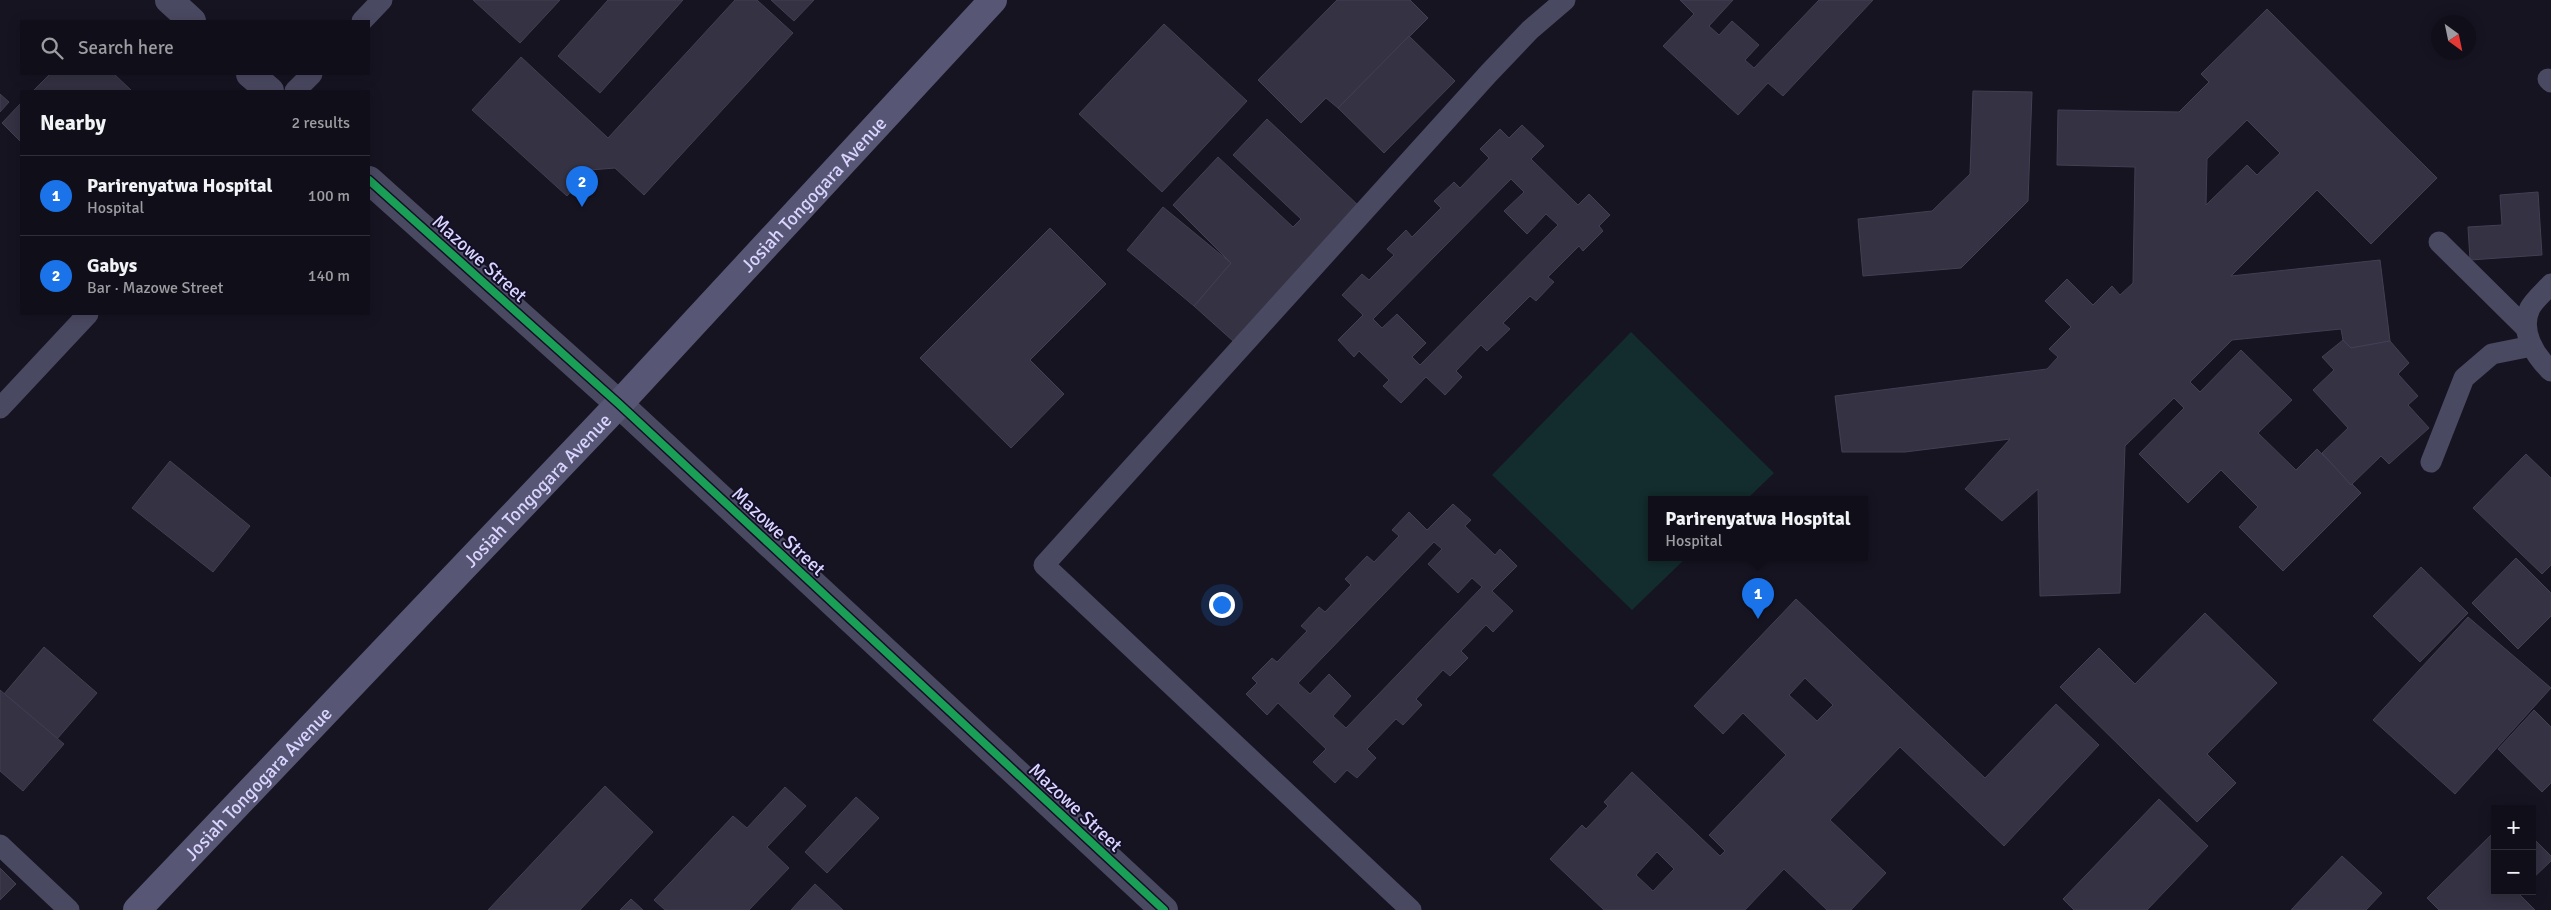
<!DOCTYPE html>
<meta charset="utf-8">
<style>
body{margin:0;font-family:Signika,sans-serif;background:#1e1d26;color:#f1f3f6}
.controls{position:absolute;right:15px;bottom:15px;display:grid;overflow:hidden;border-radius:0px;box-shadow:0 2px 12px #0003}
.controls button{width:45px;height:45px;display:grid;place-items:center;padding:0;border:0;border-bottom:1px solid #302f38;background:#100f19;color:#f1f3f6;font:25px sans-serif}
.compass{position:absolute;left:2431px;top:15px;width:45px;height:45px;border-radius:50%;background:#100f19;box-shadow:0 2px 12px #0003;rotate:147deg}
.you{position:absolute;left:1221px;top:604px;width:18px;height:18px;margin:-12px;border:4px solid #fff;border-radius:50%;background:#1a73e8;box-shadow:0 0 0 8px #1a73e833}
.badge{display:grid;place-items:center;width:32px;height:32px;border-radius:50%;background:#1a73e8;color:#fff;font-size:16px;font-weight:700}
.pin{position:absolute;translate:-50% -41px;filter:drop-shadow(0 1px 2px #0008)}
.pin::after{content:'';position:absolute;top:26px;width:18px;height:15px;background:inherit;clip-path:polygon(0 0,100% 0,50% 100%)}
.popup{position:absolute;left:1648px;top:496px;width:220px;height:65px;box-sizing:border-box;display:grid;place-content:center;border-radius:0px;background:#100f19;filter:drop-shadow(0 1px 4px #0005);font-size:16px;white-space:nowrap;color:#9c9ca2}
.popup b{font-size:19px;color:#f1f3f6}
.popup::after{content:'';position:absolute;left:50%;top:100%;margin-left:-10px;border:10px solid transparent;border-top-color:#100f19}
.list{margin:0;padding:0;list-style:none}
h2{display:flex;justify-content:space-between;align-items:center;height:65px;margin:0;padding:0 20px;font-size:21px}
h2 small{font-size:16px;font-weight:400;color:#9c9ca2}
.list li{display:grid;grid-template-columns:32px 1fr auto;gap:15px;align-items:center;box-sizing:border-box;height:80px;padding:0 20px;border-top:1px solid #302f38}
.list b{display:block;font-size:19px;white-space:nowrap}
.list p{margin:0;font-size:16px;white-space:nowrap;color:#9c9ca2}
.list em{font-size:16px;font-style:normal;color:#9c9ca2}
.icon{flex:none;width:28px;height:28px;fill:none;stroke:currentColor;stroke-width:2;stroke-linecap:round;stroke-linejoin:round}
.map{position:relative;flex:none;width:2551px;height:910px;overflow:hidden}
.search{position:absolute;background:#100f19;box-shadow:0 2px 12px #0003;left:20px;top:20px;width:350px;height:55px;display:flex;align-items:center;gap:12px;box-sizing:border-box;padding:0 18px;border-radius:0px;color:#9c9ca2;font-size:19px}
.panel{position:absolute;background:#100f19;box-shadow:0 2px 12px #0003;left:20px;top:90px;width:350px;height:225px;border-radius:0px}
.map>svg:first-child{display:block}
.green{fill:#132c2d}
.building{fill:#343243;stroke:#433f54;fill-rule:evenodd}
.lines{fill:none;stroke-linecap:round;stroke-linejoin:round}
.lane{stroke:#4a4962;stroke-width:21}
.street{stroke:#4a4962;stroke-width:28}
.secondary{stroke:#575674;stroke-width:28}
.cycleway-casing{stroke:#130f26;stroke-width:11}
.cycleway{stroke:#1a9f57;stroke-width:8}
.labels{text-anchor:middle;stroke-width:4;stroke-linejoin:round;paint-order:stroke}
.street-label{font-size:19px;fill:#d9d4ff;stroke:#130f26}
</style>
<div class="map">
<svg width="2551" height="910" viewBox="0 0 2551 910">
<rect width="100%" height="100%" fill="#161421"/>
<path class="green" d="M1631 332 1774 473 1746 500H1652V558H1686L1632 610 1492 475Z"/>
<g class="building">
<path d="M473 0H560L520 43Z"/>
<path d="M608 0H683L600 93 558 56Z"/>
<path d="M735 0H757L793 33 644 195 615 168 590 170 567 196 472 110 521 57 608 138Z"/>
<path d="M771 0H814L794 21Z"/>
<path d="M1337 0H1410L1428 18 1338 108 1326 98 1301 123 1258 80Z"/>
<path d="M1733 0 1709 26 1719 35 1732 21 1759 45 1745 60 1754 68 1819 0H1873L1783 96 1768 83 1738 115 1663 46 1694 14 1680 0Z"/>
<path d="M2267 9 2437 178 2371 244 2317 190 2231 276 2380 260 2390 341 2351 348 2343 340 2341 329 2232 340 2190 382 2200 392 2241 350 2292 400 2258 433 2296 470 2317 449 2361 493 2283 571 2239 527 2258 507 2221 470 2188 503 2139 454 2184 408 2174 398 2125 446 2120 593 2040 596 2038 489 2002 521 1965 489 2010 439 1905 452H1842L1835 396 2047 369 2058 357 2049 349 2071 327 2045 301 2067 279 2093 305 2112 286 2120 295 2133 283 2135 167 2057 165 2058 110 2179 112 2209 82 2201 74ZM2247 120 2280 153 2257 175 2247 165 2206 205 2207 159Z"/>
<path d="M1164 24 1247 101 1162 192 1079 114Z"/>
<path d="M1409 36 1455 81 1384 153 1338 108Z"/>
<path d="M50 74H114L132 91H33Z"/>
<path d="M1973 91 2032 92 2028 201 1961 268 1863 276 1858 219 1932 211 1970 174Z"/>
<path d="M0 94 9 102 0 112Z"/>
<path d="M21 103V142L2 123Z"/>
<path d="M1267 119 1360 207 1233 341 1194 306 1231 263 1173 205 1218 157 1293 227 1301 219 1233 155Z"/>
<path d="M1522 125 1544 146 1531 159 1578 205 1589 194 1610 215 1599 226 1603 231 1583 251 1579 246 1548 277 1554 282 1536 301 1530 296 1503 323 1510 329 1487 351 1481 345 1456 371 1462 377 1445 395 1426 377 1401 403 1383 386 1389 380 1359 351 1354 357 1338 340 1363 315 1342 295 1362 274 1369 280 1394 255 1387 249 1406 230 1412 237 1441 208 1434 201 1454 182 1460 188 1489 158 1480 149 1500 129 1509 138ZM1511 179 1524 192 1504 211 1527 234 1546 214 1558 225 1420 365 1412 357 1426 343 1397 314 1382 328 1373 319Z"/>
<path d="M2538 192 2542 255 2470 260 2468 227 2502 225 2500 195Z"/>
<path d="M1163 207 1231 263 1194 306 1127 250Z"/>
<path d="M1050 228 1106 284 1030 360 1064 394 1011 448 920 358Z"/>
<path d="M2343 340 2351 348 2390 341 2409 363 2398 374 2418 396 2408 405 2429 428 2389 464 2381 456 2351 485 2322 453 2348 428 2313 390 2334 370 2322 357Z"/>
<path d="M2526 454 2551 478V565L2542 574 2473 508Z"/>
<path d="M170 461 250 526 213 572 132 508Z"/>
<path d="M1453 504 1471 520 1465 526 1495 555 1500 549 1517 566 1492 591 1513 611 1493 632 1486 625 1461 651 1468 658 1450 676 1443 670 1416 699 1422 705 1403 725 1396 719 1367 749 1376 758 1357 778 1347 770 1335 783 1313 762 1326 749 1278 703 1267 715 1246 694 1257 683 1252 678 1272 658 1277 662 1307 631 1301 626 1319 607 1325 612 1351 585 1345 579 1367 556 1374 562 1399 536 1392 530 1409 512 1427 530ZM1434 542 1442 549 1428 564 1458 593 1472 578 1482 587 1346 728 1333 716 1351 696 1329 674 1310 694 1298 683Z"/>
<path d="M2516 558 2551 593V616L2518 649 2472 603Z"/>
<path d="M2421 567 2468 613 2420 662 2373 616Z"/>
<path d="M1796 599 1985 778 2056 704 2099 745 2004 846 1900 747 1830 820 1886 873 1851 910H1827L1784 869 1745 910H1604L1550 859 1582 825 1586 829 1608 806 1604 802 1632 772 1720 856 1725 851 1709 835 1786 755 1743 713 1723 734 1694 706ZM1805 678 1833 705 1817 721 1789 695ZM1657 852 1674 869 1653 891 1636 875Z"/>
<path d="M2205 613 2277 683 2207 754 2236 783 2197 822 2060 687 2099 648 2135 684Z"/>
<path d="M2468 617 2551 688 2455 794 2373 720Z"/>
<path d="M44 647 97 693 57 739 4 694Z"/>
<path d="M0 690 64 744 23 791 0 771Z"/>
<path d="M2534 710 2551 727V783L2542 792 2498 749Z"/>
<path d="M605 786 653 832 580 910H488Z"/>
<path d="M785 787 806 806 767 847 789 868 749 910H665L654 900 733 816 747 828Z"/>
<path d="M856 797 879 818 827 873 805 852Z"/>
<path d="M2159 799 2208 846 2147 910H2074L2063 899Z"/>
<path d="M2495 831V891H2520L2518 893 2535 910H2439L2427 898Z"/>
<path d="M2532 837 2551 856V861L2532 879Z"/>
<path d="M2342 856 2382 893 2366 910H2291Z"/>
<path d="M0 868 16 884 0 900Z"/>
<path d="M815 884 843 910H791Z"/>
<path d="M631 899 643 910H620Z"/>
</g>
<g class="lines">
<g class="lane">
<path d="M362 21 382 0"/>
<path d="M2548 79 2551 82"/>
<path d="M295 91 312 74"/>
<path d="M2439 242 2526 328"/>
<path d="M2551 284C2545 291 2534 300 2530 308 2519 331 2535 356 2551 371"/>
<path d="M0 408 88 314"/>
<path d="M2431 462 2464 378 2492 354 2532 346"/>
<path d="M0 845 69 910"/>
<path d="M1411 910 1044 565 1489 73 1530 30 1565 0"/>
</g>
<g class="street">
<path d="M169 0 192 21"/>
<path d="M250 74 270 91"/>
<path d="M369 180 619 404 1164 910"/>
</g>
<path class="secondary" id="s1" d="M137 910 619 404 993 0"/>
<g class="cycleway-casing">
<path id="cycleway" d="M369 180 619 404 1164 910"/>
</g>
<use href="#cycleway" class="cycleway"/>
</g>
<g class="labels">
<g class="street-label">
<text dy="7" stroke="none"><textPath href="#s1" startOffset="985">Josiah Tongogara Avenue</textPath></text>
<text transform="translate(480 258) rotate(42)" y="7">Mazowe Street</text>
<text dy="7" stroke="none"><textPath href="#s1" startOffset="580">Josiah Tongogara Avenue</textPath></text>
<text transform="translate(779 531) rotate(43)" y="7">Mazowe Street</text>
<text dy="7" stroke="none"><textPath href="#s1" startOffset="175">Josiah Tongogara Avenue</textPath></text>
<text transform="translate(1076 807) rotate(43)" y="7">Mazowe Street</text>
</g>
</g>
</svg>
<div class="controls">
<button>+</button>
<button>−</button>
</div>
<svg class="compass" viewBox="-18 -18 36 36"><path d="M0-13l5 13h-10z" fill="#e53935"/><path d="M0 13l5-13h-10z" fill="#9c9ca2"/></svg>
<div class="you"></div>
<div class="pin badge" style="left:1758px;top:619px">1</div>
<div class="popup"><b>Parirenyatwa Hospital</b>Hospital</div>
<div class="pin badge" style="left:582px;top:207px">2</div>
<div class="search"><svg class="icon" aria-label="search" viewBox="0 0 24 24"><circle cx="10" cy="10" r="6"/><path d="M15 15l6 6"/></svg>Search here</div>
<section class="panel">
<h2>Nearby<small>2 results</small></h2>
<ul class="list">
<li><span class="badge">1</span><div><b>Parirenyatwa Hospital</b><p>Hospital</p></div><em>100 m</em></li>
<li><span class="badge">2</span><div><b>Gabys</b><p>Bar · Mazowe Street</p></div><em>140 m</em></li>
</ul>
</section>
</div>
